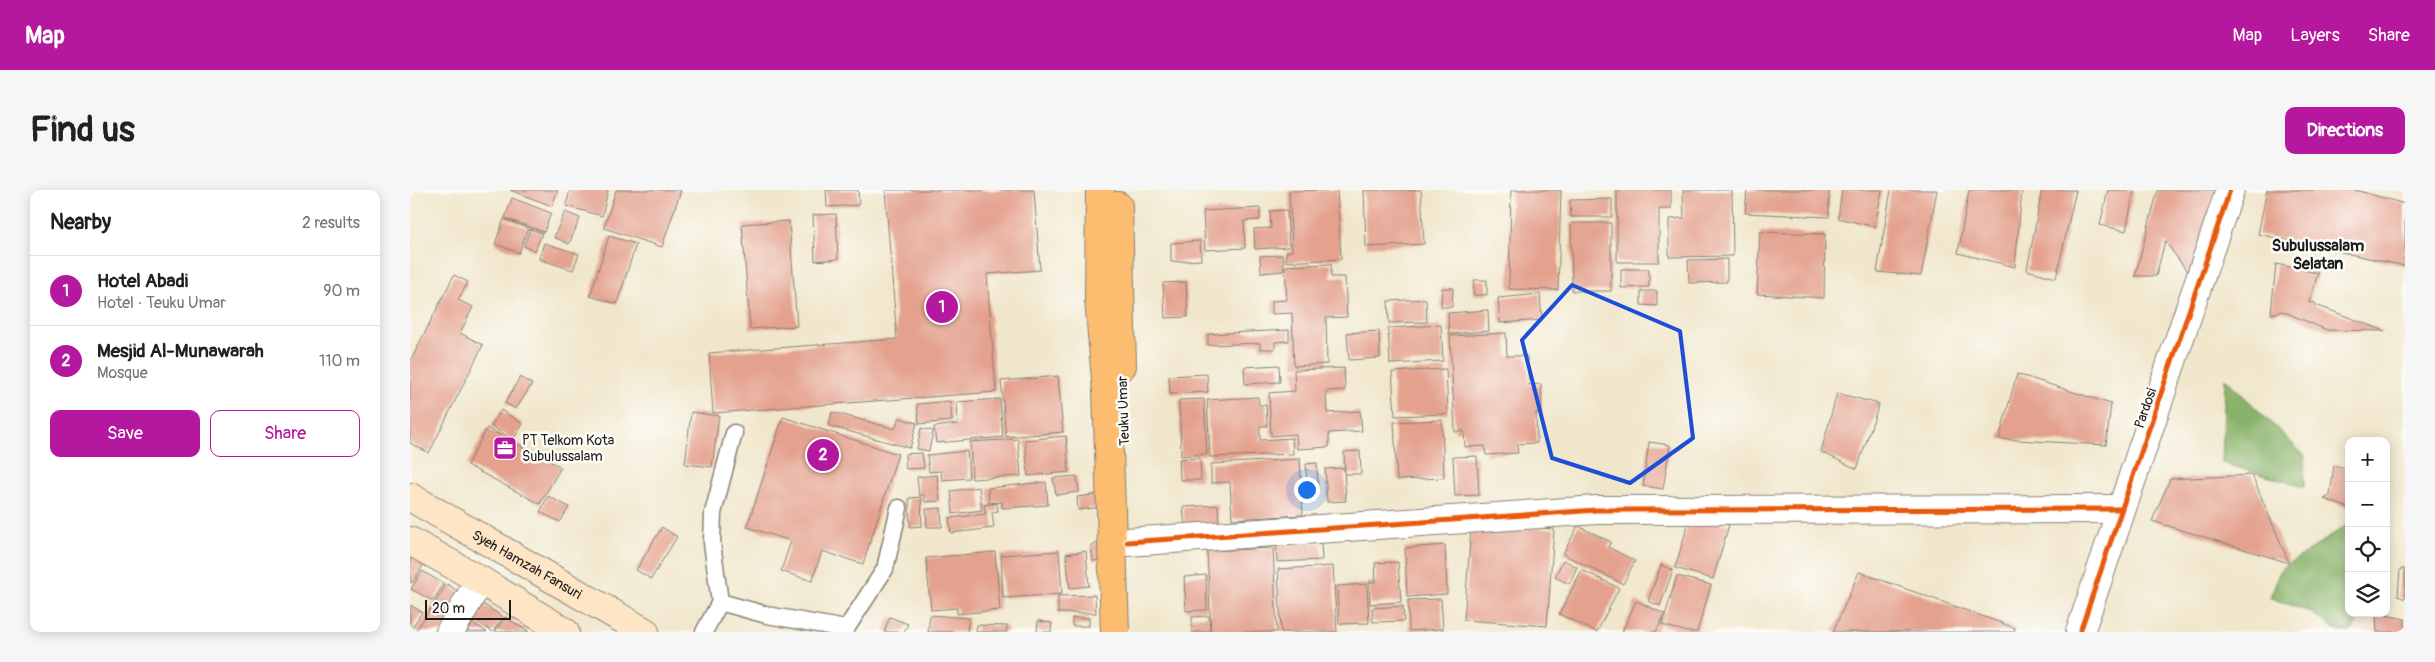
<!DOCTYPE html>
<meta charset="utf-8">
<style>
body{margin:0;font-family:Pangolin,sans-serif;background:#f6f6f6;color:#202124}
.controls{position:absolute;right:15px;bottom:15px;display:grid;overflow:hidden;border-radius:10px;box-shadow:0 2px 12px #0003}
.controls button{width:45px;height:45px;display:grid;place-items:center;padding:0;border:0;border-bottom:1px solid #e0e0e0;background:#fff;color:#202124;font:25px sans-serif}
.scale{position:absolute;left:15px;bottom:12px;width:86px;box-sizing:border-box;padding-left:5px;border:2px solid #1c1c1c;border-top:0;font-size:14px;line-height:18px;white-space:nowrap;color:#1c1c1c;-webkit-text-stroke:4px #fdfcf7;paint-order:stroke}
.you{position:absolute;left:896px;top:299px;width:18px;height:18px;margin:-12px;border:4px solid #fff;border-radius:50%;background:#1a73e8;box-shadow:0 0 0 8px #1a73e833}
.badge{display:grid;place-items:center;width:32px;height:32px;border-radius:50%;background:#b5179e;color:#fff;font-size:16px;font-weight:700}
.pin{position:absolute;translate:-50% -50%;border:2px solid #fff;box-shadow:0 1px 5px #0006}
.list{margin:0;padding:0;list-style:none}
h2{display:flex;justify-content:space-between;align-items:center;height:65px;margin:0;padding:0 20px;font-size:21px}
h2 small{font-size:16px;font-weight:400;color:#757577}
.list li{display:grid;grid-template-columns:32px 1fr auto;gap:15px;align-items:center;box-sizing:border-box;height:70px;padding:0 20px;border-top:1px solid #e0e0e0}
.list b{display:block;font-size:19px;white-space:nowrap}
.list p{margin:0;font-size:16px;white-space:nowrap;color:#757577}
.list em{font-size:16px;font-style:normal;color:#757577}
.actions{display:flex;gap:10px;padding:15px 20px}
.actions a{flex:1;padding:11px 0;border:1px solid #b5179e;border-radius:10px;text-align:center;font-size:18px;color:#b5179e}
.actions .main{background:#b5179e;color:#fff}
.icon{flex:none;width:28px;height:28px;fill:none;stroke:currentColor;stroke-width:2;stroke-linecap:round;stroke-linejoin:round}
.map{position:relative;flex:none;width:1995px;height:442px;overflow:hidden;border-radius:10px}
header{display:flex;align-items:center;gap:30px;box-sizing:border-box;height:70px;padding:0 25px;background:#b5179e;color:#fff}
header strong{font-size:24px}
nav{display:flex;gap:28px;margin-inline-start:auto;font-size:18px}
.intro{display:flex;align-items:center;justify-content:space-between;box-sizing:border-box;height:120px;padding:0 30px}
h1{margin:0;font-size:35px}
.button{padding:12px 22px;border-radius:10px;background:#b5179e;color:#fff;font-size:18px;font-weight:700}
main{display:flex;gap:30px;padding:0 30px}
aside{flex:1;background:#fff;border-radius:10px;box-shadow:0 2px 12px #0003}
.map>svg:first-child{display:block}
.forest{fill:#88b269;stroke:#526742}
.building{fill:#e4a18e}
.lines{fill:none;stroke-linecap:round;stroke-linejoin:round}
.lane-casing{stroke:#868174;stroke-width:19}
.street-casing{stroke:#868174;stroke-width:30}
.secondary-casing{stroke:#868174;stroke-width:30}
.highway-casing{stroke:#868174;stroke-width:30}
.lane{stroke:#fff;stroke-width:16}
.street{stroke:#fff;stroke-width:28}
.secondary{stroke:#fee5c5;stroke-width:28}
.highway{stroke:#fcbd6f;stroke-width:28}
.cycleway-casing{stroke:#fdfcf7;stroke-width:8}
.cycleway{stroke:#e8590c;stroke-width:5}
.marked{fill:none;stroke:#1d4ed8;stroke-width:4;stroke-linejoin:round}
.labels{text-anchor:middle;stroke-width:5;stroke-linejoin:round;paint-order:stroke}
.street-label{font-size:14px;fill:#1c1c1c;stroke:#fdfcf7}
.poi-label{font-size:14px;fill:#1c1c1c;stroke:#fdfcf7;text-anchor:start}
.quarter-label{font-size:16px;font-weight:bold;fill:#1c1c1c;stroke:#fdfcf7}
</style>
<header>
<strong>Map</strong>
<nav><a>Map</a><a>Layers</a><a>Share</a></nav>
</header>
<div class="intro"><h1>Find us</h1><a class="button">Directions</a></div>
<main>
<aside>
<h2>Nearby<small>2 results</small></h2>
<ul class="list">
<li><span class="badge">1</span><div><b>Hotel Abadi</b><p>Hotel · Teuku Umar</p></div><em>90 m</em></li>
<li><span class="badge">2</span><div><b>Mesjid Al-Munawarah</b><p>Mosque</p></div><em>110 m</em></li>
</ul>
<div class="actions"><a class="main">Save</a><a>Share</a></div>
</aside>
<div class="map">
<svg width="1995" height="442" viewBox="0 0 1995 442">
<rect width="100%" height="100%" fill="#fdfcf7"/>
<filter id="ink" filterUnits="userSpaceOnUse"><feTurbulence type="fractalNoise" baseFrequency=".02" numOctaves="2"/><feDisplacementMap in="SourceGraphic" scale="10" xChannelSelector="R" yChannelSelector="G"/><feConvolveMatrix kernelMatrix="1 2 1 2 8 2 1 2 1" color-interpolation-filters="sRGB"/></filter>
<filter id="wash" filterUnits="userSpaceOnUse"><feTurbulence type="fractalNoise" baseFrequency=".0096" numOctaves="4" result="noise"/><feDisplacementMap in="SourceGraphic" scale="20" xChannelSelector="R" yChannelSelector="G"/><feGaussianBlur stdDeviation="1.12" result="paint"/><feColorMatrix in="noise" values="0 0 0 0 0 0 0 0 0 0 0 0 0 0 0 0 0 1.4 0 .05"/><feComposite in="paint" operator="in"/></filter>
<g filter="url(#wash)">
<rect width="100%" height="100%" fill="#f0e6cb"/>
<g class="forest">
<path d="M1815 188 1895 266 1894 297 1812 273Z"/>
<path d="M1937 335H1939V423H1953L1941 442H1929L1900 422 1860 408 1870 380Z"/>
</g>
<g id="blocks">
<g class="building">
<path d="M100 0H148L142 16Z"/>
<path d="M160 0H198L192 26 156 16Z"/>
<path d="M206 0H271L252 57 194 38Z"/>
<path d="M416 0H448L449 15 417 17Z"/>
<path d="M475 0H624L630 80 577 84 586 202 303 223 299 163 487 149Z"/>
<path d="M927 0 931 69 876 72V62L882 61 879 1Z"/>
<path d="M954 0H1011L1014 54 956 57Z"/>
<path d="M1101 0H1151L1148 100 1099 99Z"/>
<path d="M1207 0H1261V19H1249V72H1207Z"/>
<path d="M1273 0H1322L1323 66 1259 67V29L1274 28Z"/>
<path d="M1337 0H1419V27L1335 23Z"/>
<path d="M1432 0H1472L1465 37 1428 28Z"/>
<path d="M1481 0H1527L1511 86 1467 82Z"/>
<path d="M1559 0H1612L1605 77 1548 63Z"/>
<path d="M1632 0H1666L1646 88 1617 80Z"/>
<path d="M1698 0H1724L1716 41 1690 35Z"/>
<path d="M1748 0H1805L1782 88 1755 51 1746 86H1725Z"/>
<path d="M1857 0H1945L1995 14V76L1848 44Z"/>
<path d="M102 8 141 23 134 42 95 28Z"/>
<path d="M1202 9V27H1161L1160 10Z"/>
<path d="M850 18V30L834 31 835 58 795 60 793 21Z"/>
<path d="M877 20 879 57 845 59 844 39 861 38 860 21Z"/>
<path d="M155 22 170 28 159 54 144 47Z"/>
<path d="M426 24 428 69 405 71 403 25Z"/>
<path d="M94 29 118 38 109 63 85 54Z"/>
<path d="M379 31 387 136 340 139 332 34Z"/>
<path d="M1161 33H1201V101H1162Z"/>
<path d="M120 39 132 43 125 61 114 56Z"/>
<path d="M1350 42 1415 44 1414 108 1347 104Z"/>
<path d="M199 46 226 54 207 114 180 106Z"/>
<path d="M790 51 791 70 761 72V53Z"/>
<path d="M134 53 169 64 163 80 129 69Z"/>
<path d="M873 65 874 81 851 83 850 66Z"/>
<path d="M1317 69V92L1279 93 1278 70Z"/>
<path d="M921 74V87H935L937 127 916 128 917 174 884 176 882 123 862 124V111L877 110 875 76Z"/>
<path d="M1866 74 1908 83 1899 113 1904 112 1906 115 1975 141 1917 140 1872 121 1861 124Z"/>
<path d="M1211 79H1239V97L1211 98Z"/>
<path d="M44 85 58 92 48 110 63 117 50 143 73 155 19 263 0 253V172Z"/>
<path d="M1064 90H1077V105H1063Z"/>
<path d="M776 92 778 127 755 128 753 93Z"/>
<path d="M1032 98H1043L1042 117H1031Z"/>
<path d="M1231 101H1247V116L1231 115Z"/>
<path d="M1130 104 1132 130 1090 133 1088 108Z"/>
<path d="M1016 109 1017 132 979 133 978 111Z"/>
<path d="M1078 120 1079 141 1039 144 1038 123Z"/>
<path d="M1031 135 1033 171 980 174 978 138Z"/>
<path d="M879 140V151L865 152V159H850V153L798 155V144Z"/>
<path d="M969 141 970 168 939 170 937 143Z"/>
<path d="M1096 143 1097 166H1117L1119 195 1131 194 1132 222 1126 223 1127 253 1107 254 1108 263 1076 265 1075 256 1055 257 1054 241 1045 242 1040 146Z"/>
<path d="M869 175 870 192 835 194 834 177Z"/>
<path d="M934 178 935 200 916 201 917 223 950 221 952 241 919 243V257L887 259 886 244 861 246 859 203 885 201 884 180Z"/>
<path d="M1036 179 1038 224 985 226 982 182Z"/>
<path d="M797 184 798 202 760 204 759 186Z"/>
<path d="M1607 184 1701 214 1696 255 1589 249Z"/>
<path d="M648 186 653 242 596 247 591 191Z"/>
<path d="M110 187 122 194 106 219 95 213Z"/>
<path d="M1427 203 1469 214 1447 279 1411 262Z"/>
<path d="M848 207 849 215H856L857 236H850V250L882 248 883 264 800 267 797 210Z"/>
<path d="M590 209 593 247 526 253 524 237 548 234 547 212Z"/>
<path d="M794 209 797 264 771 266 769 210Z"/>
<path d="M540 211 542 231 509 234 507 214Z"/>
<path d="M91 220 113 234 103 250 81 236Z"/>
<path d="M281 222 309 226 302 277 275 274Z"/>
<path d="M422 222 485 239 489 228 507 233 500 258 419 236Z"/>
<path d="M373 227 488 264 453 374 412 361 402 391 371 381 381 351 337 337Z"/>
<path d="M1032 230 1034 288 987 290 984 232Z"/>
<path d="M77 238 151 277 130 314 57 275Z"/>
<path d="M511 238 523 241 519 261 507 259Z"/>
<path d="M656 246 659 282 618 286 615 250Z"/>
<path d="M608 249 611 286 562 289 560 252Z"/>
<path d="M1239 252 1260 255 1253 299 1233 296Z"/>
<path d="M557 261 559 288 532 290 531 281 519 282 517 265Z"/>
<path d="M950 261 951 284H935L934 262Z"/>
<path d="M512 263 514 278 496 279 495 264Z"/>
<path d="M1067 266 1069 305 1045 306 1043 267Z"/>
<path d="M790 268 791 290H770L769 269Z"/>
<path d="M890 269 893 325 822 329 820 292 801 293V274Z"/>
<path d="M907 273 908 299H897L896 274Z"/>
<path d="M1924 275 1939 279V318L1914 309 1920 306Z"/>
<path d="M934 278 936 311 917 312 915 279Z"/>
<path d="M527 285 530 311 515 312 514 305H509L507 287Z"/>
<path d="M1842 285 1879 373 1742 331 1760 289Z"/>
<path d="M667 286 669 302 646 305 643 288Z"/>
<path d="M636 292 638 315 592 318V312L579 313 578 298Z"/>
<path d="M569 297 572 320 543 324 541 301Z"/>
<path d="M690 304 692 317 668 320 667 307Z"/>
<path d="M138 306 159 317 150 332 130 322Z"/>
<path d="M511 307 512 336 500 337 499 308Z"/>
<path d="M587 313 588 321 582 322 584 338 541 343 539 328 576 324 574 315Z"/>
<path d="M808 315 809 336 775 338 773 317Z"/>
<path d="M531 318 532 337H517L516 319Z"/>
<path d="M1281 324 1319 335 1303 389 1265 378Z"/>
<path d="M1081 334 1144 339 1137 436 1054 430 1061 339Z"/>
<path d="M1168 336 1201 352 1198 357 1225 371 1213 394 1153 364Z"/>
<path d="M252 337 267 347 241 389 226 380Z"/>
<path d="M693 353 696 369 683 371 681 355Z"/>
<path d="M911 353 912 370 867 372 866 354Z"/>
<path d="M1035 355 1037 404 997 407 995 358Z"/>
<path d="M863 358 867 442H801L797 361Z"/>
<path d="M649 361 652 404 593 408 591 365Z"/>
<path d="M676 361 679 396 660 398 656 364Z"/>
<path d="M585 362 590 420 547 424V418L521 420 516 368Z"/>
<path d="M0 365 14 374 2 393 0 391Z"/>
<path d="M1153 370 1167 377 1159 394 1145 387Z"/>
<path d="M988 372 991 412 960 414 959 392H966L965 373Z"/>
<path d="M1251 375 1263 380 1250 416 1238 411Z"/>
<path d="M923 376 927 442H871L868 379Z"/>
<path d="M1990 379H1995V409L1988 406Z"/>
<path d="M1172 380 1209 398 1187 442 1149 424Z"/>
<path d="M12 381 34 394 23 411 1 399Z"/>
<path d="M1449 382 1605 438 1604 442H1423Z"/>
<path d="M796 385 797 420 776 421 774 387Z"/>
<path d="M1267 386 1301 395 1287 442H1278L1252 435Z"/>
<path d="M37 394 55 406 32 442H5Z"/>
<path d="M957 394 959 433 929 434 927 396Z"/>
<path d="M685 405 686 423H648V406Z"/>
<path d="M1031 409 1033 439 999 441 998 410Z"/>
<path d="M1226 411 1255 424 1246 442H1212Z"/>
<path d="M73 414 93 427 83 442 63 429Z"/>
<path d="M0 415 12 422 0 441Z"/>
<path d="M993 416 994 431 963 432 962 418Z"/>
<path d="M1966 423 1995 429V442H1967Z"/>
<path d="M520 425 559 428 557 442H518Z"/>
<path d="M799 426 800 442H782V427Z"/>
<path d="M95 427 119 442H85Z"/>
<path d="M480 427 498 434 494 442H474Z"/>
<rect x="662" y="428" width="17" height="8"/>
<path d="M628 431 642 433 641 442H627Z"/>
<path d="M63 433 77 442H57Z"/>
<path d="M567 435 597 436V442H566Z"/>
</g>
</g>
</g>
<g filter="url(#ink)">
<use href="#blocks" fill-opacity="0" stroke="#868174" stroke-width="1"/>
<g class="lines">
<g class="lane-casing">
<g id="lane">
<path d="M310 412 357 425 436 439 435 442"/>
<path d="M436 439 475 379 489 318"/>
<path d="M294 442 310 412 302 353 303 323 324 243"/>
</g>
</g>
<g class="street-casing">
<g id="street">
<path d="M717 352 1187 320 1710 319"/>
<path d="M40 442 70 390"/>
<path d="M1670 442 1820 0"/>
</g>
</g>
<g class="secondary-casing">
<g id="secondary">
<path id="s1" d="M0 307 235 442"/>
<path d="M0 351 70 390 155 442"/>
</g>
</g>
<g class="highway-casing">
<g id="highway">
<path d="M690 0 689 110 697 201 705 442"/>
<path d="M708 16 712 176"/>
</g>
</g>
<use href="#lane" class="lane"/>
<use href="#street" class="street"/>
<use href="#secondary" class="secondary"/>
<use href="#highway" class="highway"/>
<g class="cycleway-casing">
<g id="cycleway">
<path d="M717 352 1187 320 1710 319"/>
<path d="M1670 442 1820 0"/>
</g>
</g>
<use href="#cycleway" class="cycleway"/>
</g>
</g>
<path class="marked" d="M1162 95 1270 141 1283 248 1220 293 1142 268 1112 150Z"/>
<defs>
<g id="office-square" transform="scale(1.25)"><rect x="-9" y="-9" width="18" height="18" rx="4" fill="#b5179e" stroke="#fdfcf7"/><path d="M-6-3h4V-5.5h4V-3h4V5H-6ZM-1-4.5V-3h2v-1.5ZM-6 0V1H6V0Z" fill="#fff"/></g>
</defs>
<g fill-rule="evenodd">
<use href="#office-square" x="95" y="258"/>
</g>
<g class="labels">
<g class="street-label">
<text transform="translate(1735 218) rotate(-71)" y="5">Pardosi</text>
<text transform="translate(713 221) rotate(-92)" y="5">Teuku Umar</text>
<text dy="5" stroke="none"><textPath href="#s1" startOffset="135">Syeh Hamzah Fansuri</textPath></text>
</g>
<g class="poi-label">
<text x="112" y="255">PT Telkom Kota<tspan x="112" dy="16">Subulussalam</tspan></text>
</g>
<g class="quarter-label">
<text x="1908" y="61">Subulussalam<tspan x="1908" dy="18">Selatan</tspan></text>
</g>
</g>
</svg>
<div class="controls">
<button>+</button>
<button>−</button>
<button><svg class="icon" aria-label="locate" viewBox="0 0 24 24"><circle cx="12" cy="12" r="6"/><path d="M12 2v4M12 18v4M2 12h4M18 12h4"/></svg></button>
<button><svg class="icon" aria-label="layers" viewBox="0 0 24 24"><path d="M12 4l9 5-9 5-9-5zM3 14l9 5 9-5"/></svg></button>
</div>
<div class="scale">20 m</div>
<div class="you"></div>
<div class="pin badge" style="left:532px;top:117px">1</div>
<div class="pin badge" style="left:413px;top:265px">2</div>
</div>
</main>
